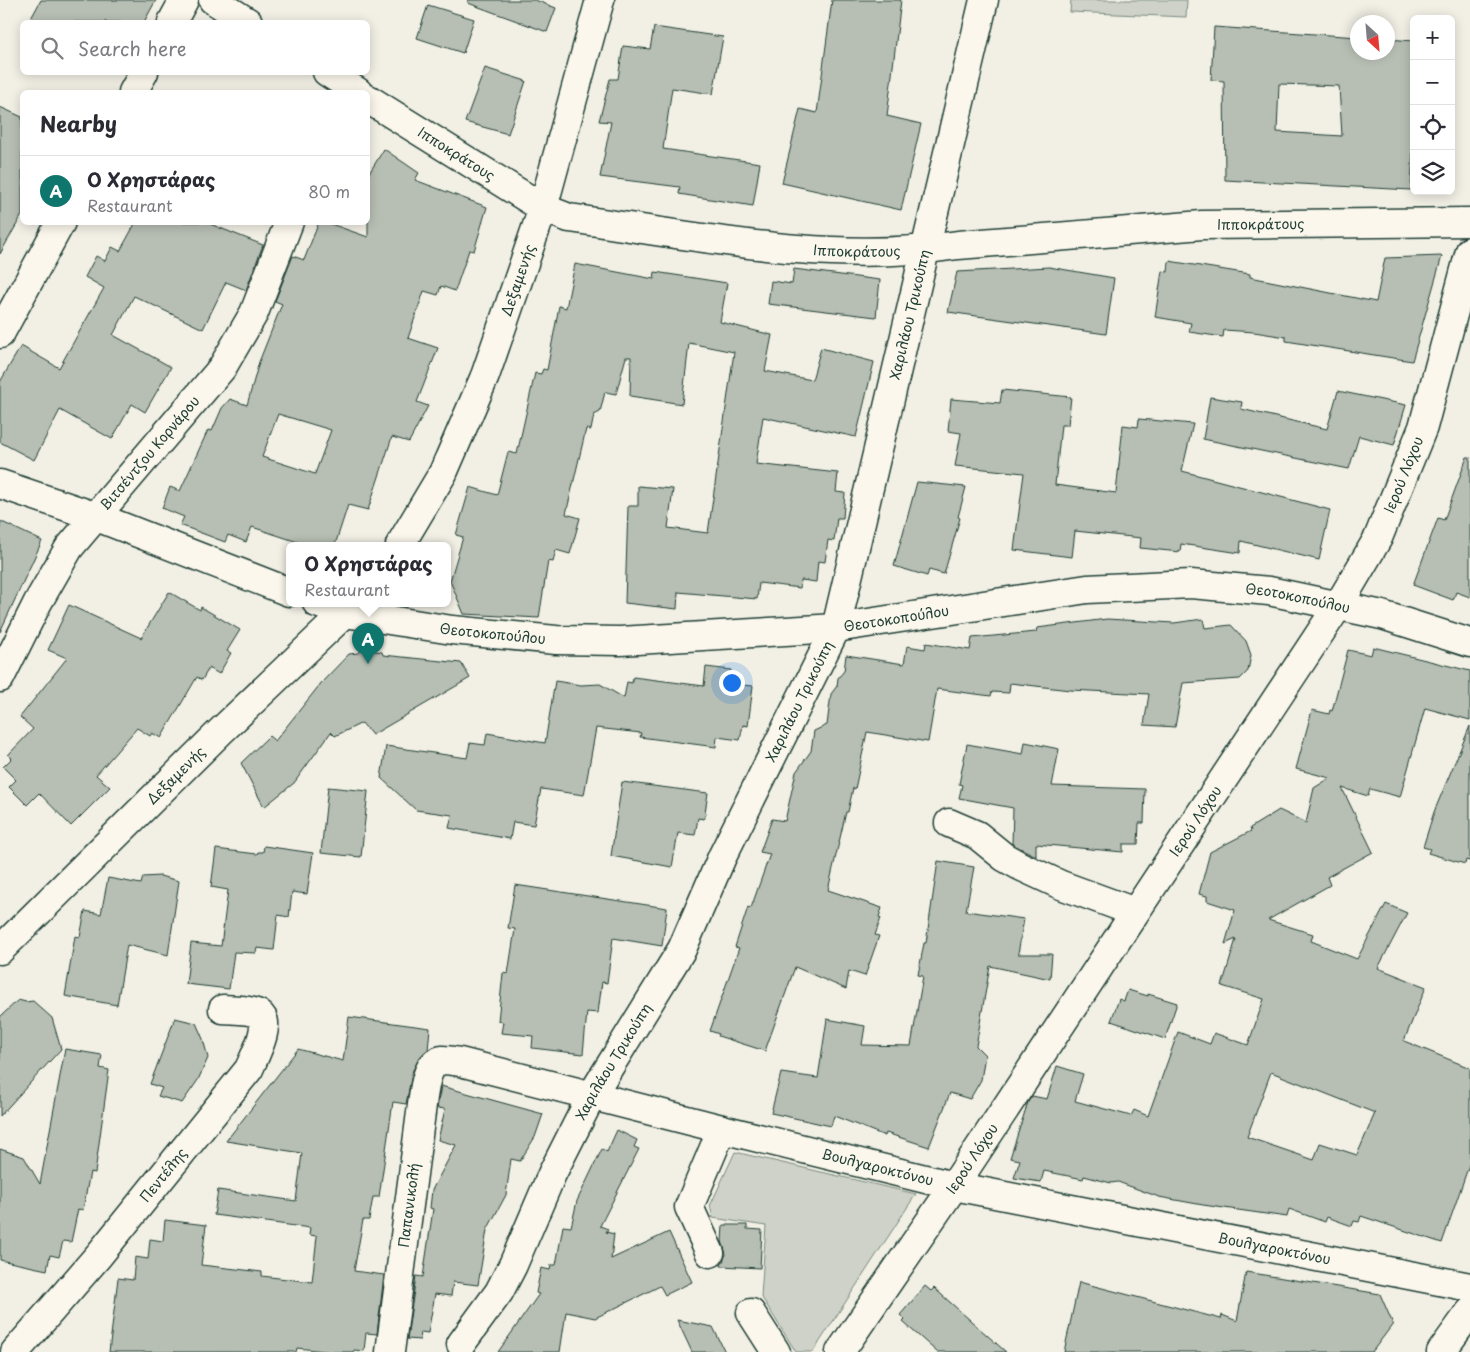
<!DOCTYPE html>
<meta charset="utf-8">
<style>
body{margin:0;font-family:"Playpen Sans",sans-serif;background:#f2f2f3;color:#2b2b33}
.controls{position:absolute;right:15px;top:15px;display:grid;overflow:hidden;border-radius:8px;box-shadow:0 2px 12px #0003}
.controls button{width:45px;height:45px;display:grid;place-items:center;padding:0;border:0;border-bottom:1px solid #e1e1e2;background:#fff;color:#2b2b33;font:25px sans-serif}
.compass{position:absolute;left:1350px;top:15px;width:45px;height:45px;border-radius:50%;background:#fff;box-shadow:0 2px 12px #0003;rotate:154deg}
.you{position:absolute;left:731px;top:682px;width:18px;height:18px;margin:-12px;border:4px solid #fff;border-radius:50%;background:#1a73e8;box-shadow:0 0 0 8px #1a73e833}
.badge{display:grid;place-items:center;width:32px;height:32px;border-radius:50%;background:#0f766e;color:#fff;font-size:16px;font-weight:700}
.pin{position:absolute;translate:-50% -41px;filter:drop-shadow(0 1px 2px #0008)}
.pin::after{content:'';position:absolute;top:26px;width:18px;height:15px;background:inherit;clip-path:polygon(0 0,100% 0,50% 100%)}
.popup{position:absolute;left:286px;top:542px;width:165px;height:65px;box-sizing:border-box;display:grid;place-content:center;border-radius:8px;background:#fff;filter:drop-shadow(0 1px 4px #0005);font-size:16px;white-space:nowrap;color:#7c7c81}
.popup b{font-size:19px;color:#2b2b33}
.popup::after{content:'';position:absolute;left:50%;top:100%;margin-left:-10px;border:10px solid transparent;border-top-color:#fff}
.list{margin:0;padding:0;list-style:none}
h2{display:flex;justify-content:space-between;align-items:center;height:65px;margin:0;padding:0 20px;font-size:21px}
h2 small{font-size:16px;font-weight:400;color:#7c7c81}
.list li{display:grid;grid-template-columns:32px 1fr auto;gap:15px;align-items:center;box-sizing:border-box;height:70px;padding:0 20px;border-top:1px solid #e1e1e2}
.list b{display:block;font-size:19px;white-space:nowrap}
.list p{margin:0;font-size:16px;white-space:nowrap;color:#7c7c81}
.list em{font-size:16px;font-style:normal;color:#7c7c81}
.icon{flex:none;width:28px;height:28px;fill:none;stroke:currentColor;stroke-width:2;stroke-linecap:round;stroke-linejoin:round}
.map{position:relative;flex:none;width:1470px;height:1352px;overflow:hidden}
.search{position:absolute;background:#fff;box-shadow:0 2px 12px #0003;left:20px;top:20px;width:350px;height:55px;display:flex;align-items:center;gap:12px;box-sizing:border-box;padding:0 18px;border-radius:8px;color:#7c7c81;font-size:19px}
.panel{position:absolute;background:#fff;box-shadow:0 2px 12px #0003;left:20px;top:90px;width:350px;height:135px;border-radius:8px}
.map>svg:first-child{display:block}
.green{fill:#cfd2c8;stroke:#77887e}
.building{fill:#b7beb3;stroke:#1f3d34;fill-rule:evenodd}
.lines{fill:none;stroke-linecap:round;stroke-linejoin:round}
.minor-casing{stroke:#1f3d34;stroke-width:31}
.secondary-casing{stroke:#1f3d34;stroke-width:31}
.minor{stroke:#fbf7ec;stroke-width:28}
.secondary{stroke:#fbf7ec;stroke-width:28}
.labels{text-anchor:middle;stroke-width:4;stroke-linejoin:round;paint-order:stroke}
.street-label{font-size:14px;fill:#1f3d34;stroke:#fbf7ec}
</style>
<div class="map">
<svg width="1470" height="1352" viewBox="0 0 1470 1352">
<rect width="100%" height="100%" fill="#f2f0e5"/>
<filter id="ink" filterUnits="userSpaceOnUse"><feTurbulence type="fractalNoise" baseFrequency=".02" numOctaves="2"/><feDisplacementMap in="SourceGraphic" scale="10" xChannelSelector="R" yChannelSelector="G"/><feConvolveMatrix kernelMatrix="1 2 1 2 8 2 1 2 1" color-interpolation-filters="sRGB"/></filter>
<g filter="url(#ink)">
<g class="green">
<path d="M1071 0H1187L1186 17 1070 12Z"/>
<path d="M735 1152 916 1194 813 1352H796L761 1296 766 1226 713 1218 710 1206Z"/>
</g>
<g class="building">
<path d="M41 0H156L144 22H29Z"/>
<path d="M468 0H535L556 8 547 32 468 3Z"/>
<path d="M832 0H901L887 116 921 124 901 210 782 183 800 109 817 113Z"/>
<path d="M428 5 474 19 463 53 417 38Z"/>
<path d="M654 27 723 37 713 94 672 88 663 149 760 163 753 206 679 194 680 187 600 177 611 122 599 121 610 79H618L623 46 650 49Z"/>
<path d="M1214 27 1358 37V52H1388V39L1414 41V127L1411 190 1225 180 1224 81 1211 80ZM1279 84 1339 86 1342 136 1277 132Z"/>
<path d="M485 68 526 81 508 134 465 122Z"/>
<path d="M0 107 22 117V215L0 254Z"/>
<path d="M384 149 419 173 415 180 487 207 474 251 469 250 455 291 441 286 438 295 424 291 408 338 438 348 417 402 428 406 409 442 392 437 368 510 348 505 335 545H307L252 527 246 542 228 535 225 542 180 525 184 517 162 508 170 487 180 491 208 430 212 431 222 408 230 399 247 405 259 362 282 304 275 301 293 256 304 260 319 222H325L368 237V175ZM278 414 331 430 315 474 262 457Z"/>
<path d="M136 222H205L263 245 246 290 226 282 203 329 134 296 113 335 171 367 145 412 132 404 112 439 60 410 34 460 0 442V382L21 346 59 368 104 288 85 277 96 256 105 261 112 247 120 251Z"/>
<path d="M1442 256 1412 361 1286 341V337L1254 332 1224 330 1223 337 1189 332 1191 323 1155 317 1162 271 1168 272 1169 261 1250 274V277L1376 302 1385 258Z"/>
<path d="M575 264 654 279 655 272 727 283 720 322 772 335 765 371 812 380 821 348 874 362 856 437 763 417 756 464 838 473 836 492 845 493 843 518H837L834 541 828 540 825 562 818 561 816 582 801 580 800 588 759 583 757 599 678 592 677 609 625 603 628 506H638V486L673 489 668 528 708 533 734 352 689 343 682 404 630 396 631 357H626L616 394 605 392 600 412 594 415 591 430 586 429 566 514 580 518 570 554 556 550 553 562 548 561 539 618 464 614 450 581 463 537 456 535 470 487 497 495 508 452 517 454 535 373 541 374 543 369 547 370 559 306 566 308Z"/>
<path d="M1049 267 1114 278 1106 334 948 312 957 272Z"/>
<path d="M794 269 880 280 876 317 768 304 771 281 792 284Z"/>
<path d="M1002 390 1071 397 1068 425H1061L1055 485 1116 493 1123 425 1138 427 1139 419 1193 424 1182 471 1330 510 1319 560 1241 541 1240 553 1181 544 1180 552 1140 548 1141 538 1075 531 1072 557 1014 550 1024 473 955 466 961 433 948 431 951 399 1000 403Z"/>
<path d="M1338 391 1406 405 1394 445 1359 436 1349 469 1203 439 1210 397 1242 402 1241 409 1327 429Z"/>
<path d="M1467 457H1470V597L1456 592 1453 600 1413 585 1438 518 1444 520Z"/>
<path d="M917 482 966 487 958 517 960 518 944 574 929 570 927 576 894 566Z"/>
<path d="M0 521 42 541 0 632Z"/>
<path d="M169 592 200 610 201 607 240 630 227 651 231 653 219 674 209 668 202 680 197 677 161 738 152 733 150 736 137 728 96 775 110 787 71 826 39 793 27 805 9 787 16 780 3 767 12 758 8 755 33 729 20 717 67 658 48 650 69 605 141 638Z"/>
<path d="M1107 619 1174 623 1203 619 1205 628 1231 625 1246 641 1251 655 1248 671 1240 679 1183 683 1175 727 1144 725 1149 694 1070 690 1010 683 1009 693 992 692 991 696 937 689 928 742 867 732 855 789 853 788 848 812H846L828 890 882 908 879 917 881 918 875 935 879 936 865 976 849 971 846 989 795 967 765 1051 718 1036 719 1034 710 1031 739 948 735 947 748 907 751 908 770 854 760 852 772 819 785 821 796 772 811 751 814 731 827 725 831 694 837 686 838 678 844 671 846 655 904 664 907 646 925 649 926 643 970 650 972 638 1036 632 1037 628Z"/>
<path d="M1373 647 1470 671V720L1425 708 1400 797 1370 789 1368 796 1342 788 1373 852 1327 877 1330 885 1268 920 1313 934 1311 941 1357 959 1386 904 1407 913 1378 968 1426 987 1404 1041 1470 1068V1162L1442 1243 1361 1216 1359 1222 1354 1221 1352 1226 1327 1217 1325 1222 1289 1209 1287 1217 1203 1205 1159 1197 1118 1182 1111 1183 1084 1176 1083 1179 1044 1171 1041 1182 1014 1178 1020 1160 1010 1158 1028 1102 1032 1096 1047 1099 1057 1066 1083 1074 1075 1101 1131 1116 1134 1110 1148 1116 1178 1032 1210 1044 1214 1033 1248 1045 1264 999 1222 986 1236 939 1225 944 1235 910 1207 901V896L1199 894 1210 852 1251 831 1250 828 1279 810 1306 823 1314 788 1330 778 1296 769 1312 710 1329 714 1330 710 1332 711 1348 650 1371 655ZM1271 1072 1375 1113 1357 1155 1320 1143 1314 1160 1247 1137Z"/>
<path d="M363 649 382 652 383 655 461 663 470 678 372 735 362 723 335 736 331 732 294 783 264 807 241 763 269 736 275 741 322 682 349 654 358 653Z"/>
<path d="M706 667 731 670 729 684 753 686 748 726 743 725 740 740 717 737 716 747 640 737 641 733 596 728 584 795 541 789 534 825 513 822 510 839 449 828 452 815 416 810 381 778 386 746 467 758 470 743 485 745 487 733 545 743 555 681 581 685 600 684 624 698 627 682 632 683 633 677 704 686Z"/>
<path d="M1470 726V861L1466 860 1465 864 1428 853 1430 849 1423 847 1434 812Z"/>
<path d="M1025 742 1059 749 1052 786 1145 789 1144 823H1139L1138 844H1123V852L1036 844V856L1012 844 1013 808 959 798 962 785 959 784 967 744 1023 754Z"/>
<path d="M622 782 708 793 704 819 698 818 695 835 678 833 672 867 611 856Z"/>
<path d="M328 787 368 791 361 857 321 853Z"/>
<path d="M264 846 313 853 307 894 292 892 289 917 278 915 274 950 257 948 256 953 234 952 229 989 186 984 191 943 221 946 228 890 211 887 216 849 257 854 258 852H263Z"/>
<path d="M938 861 974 867 966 911 1024 919 1018 954H1052L1050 979 990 966 976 1046 985 1055 981 1080 970 1099 950 1093 929 1147 886 1133 885 1136 834 1116 831 1126 771 1113 781 1073 818 1078 827 1019 865 1026 862 1045 911 1046 923 976 918 975 924 943H926Z"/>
<path d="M160 876 179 881 168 955 127 945 117 1005 65 996 75 936 80 937 85 911 101 914 108 878 141 884 143 877Z"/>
<path d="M515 885 667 908 662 946 613 938 607 983 602 982 598 1013 587 1012 583 1054 532 1048 533 1036 501 1033 503 1022 498 1021 503 973 508 974 515 929 508 928Z"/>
<path d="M1128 990 1148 996V994L1177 1003 1165 1039 1111 1021 1119 999 1124 1001Z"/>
<path d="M18 1000 26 1002 33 1001 52 1018 61 1049 0 1116V1017Z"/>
<path d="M349 1017 430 1028 428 1050 421 1056 413 1070 406 1104 393 1102 379 1197H373L369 1220H363L354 1271 384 1275 377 1334 366 1333 364 1351 354 1350 353 1352H334L297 1348 296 1352H109L118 1278 133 1280 135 1257 148 1259 150 1239 163 1241 165 1220 206 1225 201 1265 262 1272V1276L312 1282 317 1236 309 1235 310 1228 214 1215 218 1190 296 1201 302 1153 226 1141 298 1049 343 1061Z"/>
<path d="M175 1018 196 1023 203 1039 208 1058 198 1080 182 1103 158 1096 162 1088 150 1084Z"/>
<path d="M65 1049 102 1055 100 1068 109 1070 95 1173 90 1172 83 1210 78 1209 71 1242 63 1241 59 1257 50 1255 47 1270 0 1260V1149L24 1157 40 1184Z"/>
<path d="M441 1086 543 1114 535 1137 520 1161 511 1159 506 1195 487 1230 478 1285 453 1282 451 1296 435 1294 428 1333 421 1332 420 1340 407 1339 416 1276 423 1277 433 1209 430 1208 432 1190 456 1145 438 1140 445 1109 437 1108Z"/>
<path d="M617 1130 637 1140 634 1147 639 1149 600 1226 608 1229 606 1232 614 1234 611 1259 669 1232 692 1282 665 1295 660 1286 595 1318 566 1312 560 1352H498L539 1294 536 1293 541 1268 550 1270 551 1265H556L563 1226 571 1227 577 1201 602 1149 607 1152Z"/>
<path d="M723 1225H747V1229L762 1230 760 1268 721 1266 726 1254 722 1241Z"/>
<path d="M1246 1272 1380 1294 1393 1324 1372 1352H1064L1079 1282 1221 1319 1222 1315 1237 1321Z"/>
<path d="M925 1286 931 1291 934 1288 1006 1352H937L903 1322 905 1320 900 1315Z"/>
<path d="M677 1320 713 1327 725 1352H692Z"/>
</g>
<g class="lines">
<g class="minor-casing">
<g id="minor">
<path d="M213 0 248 22"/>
<path d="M172 22 184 0"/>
<path d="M327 72 358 92"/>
<path d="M133 92 144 72"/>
<path id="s1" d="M368 99 543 208 569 218C697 236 829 265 958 245L1202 225 1470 222"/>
<path d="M0 334 61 222"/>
<path d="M0 484 97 517 289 592"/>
<path id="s2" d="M317 603 345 613 452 630 556 640 620 641 836 628 1087 589 1191 584 1269 591 1382 615 1470 643"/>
<path id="s3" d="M0 678 38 602 69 548 222 368 254 313 289 222"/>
<path d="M949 823 977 835 1004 857 1020 866 1061 885 1135 912"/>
<path d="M710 1253 689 1207 722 1129"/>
<path d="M751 1313 776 1352"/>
<path id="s4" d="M461 1344 499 1292 513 1265 552 1174 592 1095 682 949 722 857 836 628 984 0"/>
<path id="s5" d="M15 1352 99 1255 249 1069C254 1057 273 1023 259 1014 249 1009 234 1010 223 1009"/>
<path id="s6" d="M390 1352 423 1097C425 1085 427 1062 443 1060 448 1060 454 1061 460 1062L722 1129 954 1186 1470 1287"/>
<path id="s7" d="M840 1352 954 1186 1338 606 1378 538 1423 427 1470 251"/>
</g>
</g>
<g class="secondary-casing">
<g id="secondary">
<path id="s8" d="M400 545 443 473 485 376 543 208 600 0"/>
<path id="s9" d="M0 950 221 731 345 613 353 603"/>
<path d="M1441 1352 1470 1312"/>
</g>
</g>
<use href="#minor" class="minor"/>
<use href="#secondary" class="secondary"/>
</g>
</g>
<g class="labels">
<g class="street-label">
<text dy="5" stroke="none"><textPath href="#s1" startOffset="104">Ιπποκράτους</textPath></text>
<text dy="5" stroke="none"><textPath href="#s1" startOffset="929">Ιπποκράτους</textPath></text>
<text dy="5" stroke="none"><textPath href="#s1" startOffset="524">Ιπποκράτους</textPath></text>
<text dy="5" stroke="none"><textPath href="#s8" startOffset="291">Δεξαμενής</textPath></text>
<text dy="5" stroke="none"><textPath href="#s4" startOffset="1132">Χαριλάου Τρικούπη</textPath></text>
<text dy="5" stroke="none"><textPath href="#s3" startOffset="272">Βιτσέντζου Κορνάρου</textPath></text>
<text dy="5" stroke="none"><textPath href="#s7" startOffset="1044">Ιερού Λόχου</textPath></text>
<text dy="5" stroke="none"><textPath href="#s2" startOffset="989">Θεοτοκοπούλου</textPath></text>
<text dy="5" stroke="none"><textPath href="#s2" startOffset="584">Θεοτοκοπούλου</textPath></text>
<text dy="5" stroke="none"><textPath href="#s2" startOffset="179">Θεοτοκοπούλου</textPath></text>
<text dy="5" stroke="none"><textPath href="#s4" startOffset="728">Χαριλάου Τρικούπη</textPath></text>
<text dy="5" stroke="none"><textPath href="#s9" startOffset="248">Δεξαμενής</textPath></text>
<text dy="5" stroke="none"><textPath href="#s7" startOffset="639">Ιερού Λόχου</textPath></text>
<text dy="5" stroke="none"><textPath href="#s4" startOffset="322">Χαριλάου Τρικούπη</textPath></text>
<text dy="5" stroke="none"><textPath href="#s7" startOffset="234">Ιερού Λόχου</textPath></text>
<text dy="5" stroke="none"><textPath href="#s6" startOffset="750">Βουλγαροκτόνου</textPath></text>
<text dy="5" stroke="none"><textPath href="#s5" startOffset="231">Πεντέλης</textPath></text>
<text dy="5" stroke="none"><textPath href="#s6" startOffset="148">Παπανικολή</textPath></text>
<text dy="5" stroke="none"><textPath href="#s6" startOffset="1155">Βουλγαροκτόνου</textPath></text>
</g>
</g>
</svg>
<div class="controls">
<button>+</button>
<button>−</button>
<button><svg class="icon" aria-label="locate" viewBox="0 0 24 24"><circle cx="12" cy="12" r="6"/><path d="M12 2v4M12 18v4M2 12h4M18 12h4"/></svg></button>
<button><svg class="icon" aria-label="layers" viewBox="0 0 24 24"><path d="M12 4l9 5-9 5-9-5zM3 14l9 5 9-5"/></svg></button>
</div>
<svg class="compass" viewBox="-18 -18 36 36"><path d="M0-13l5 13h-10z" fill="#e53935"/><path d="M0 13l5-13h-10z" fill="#7c7c81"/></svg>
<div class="you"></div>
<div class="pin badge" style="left:368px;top:664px">A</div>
<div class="popup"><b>Ο Χρηστάρας</b>Restaurant</div>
<div class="search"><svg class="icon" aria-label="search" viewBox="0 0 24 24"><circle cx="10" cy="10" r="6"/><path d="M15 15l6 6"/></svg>Search here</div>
<section class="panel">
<h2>Nearby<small></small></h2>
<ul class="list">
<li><span class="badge">A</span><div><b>Ο Χρηστάρας</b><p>Restaurant</p></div><em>80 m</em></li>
</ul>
</section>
</div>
